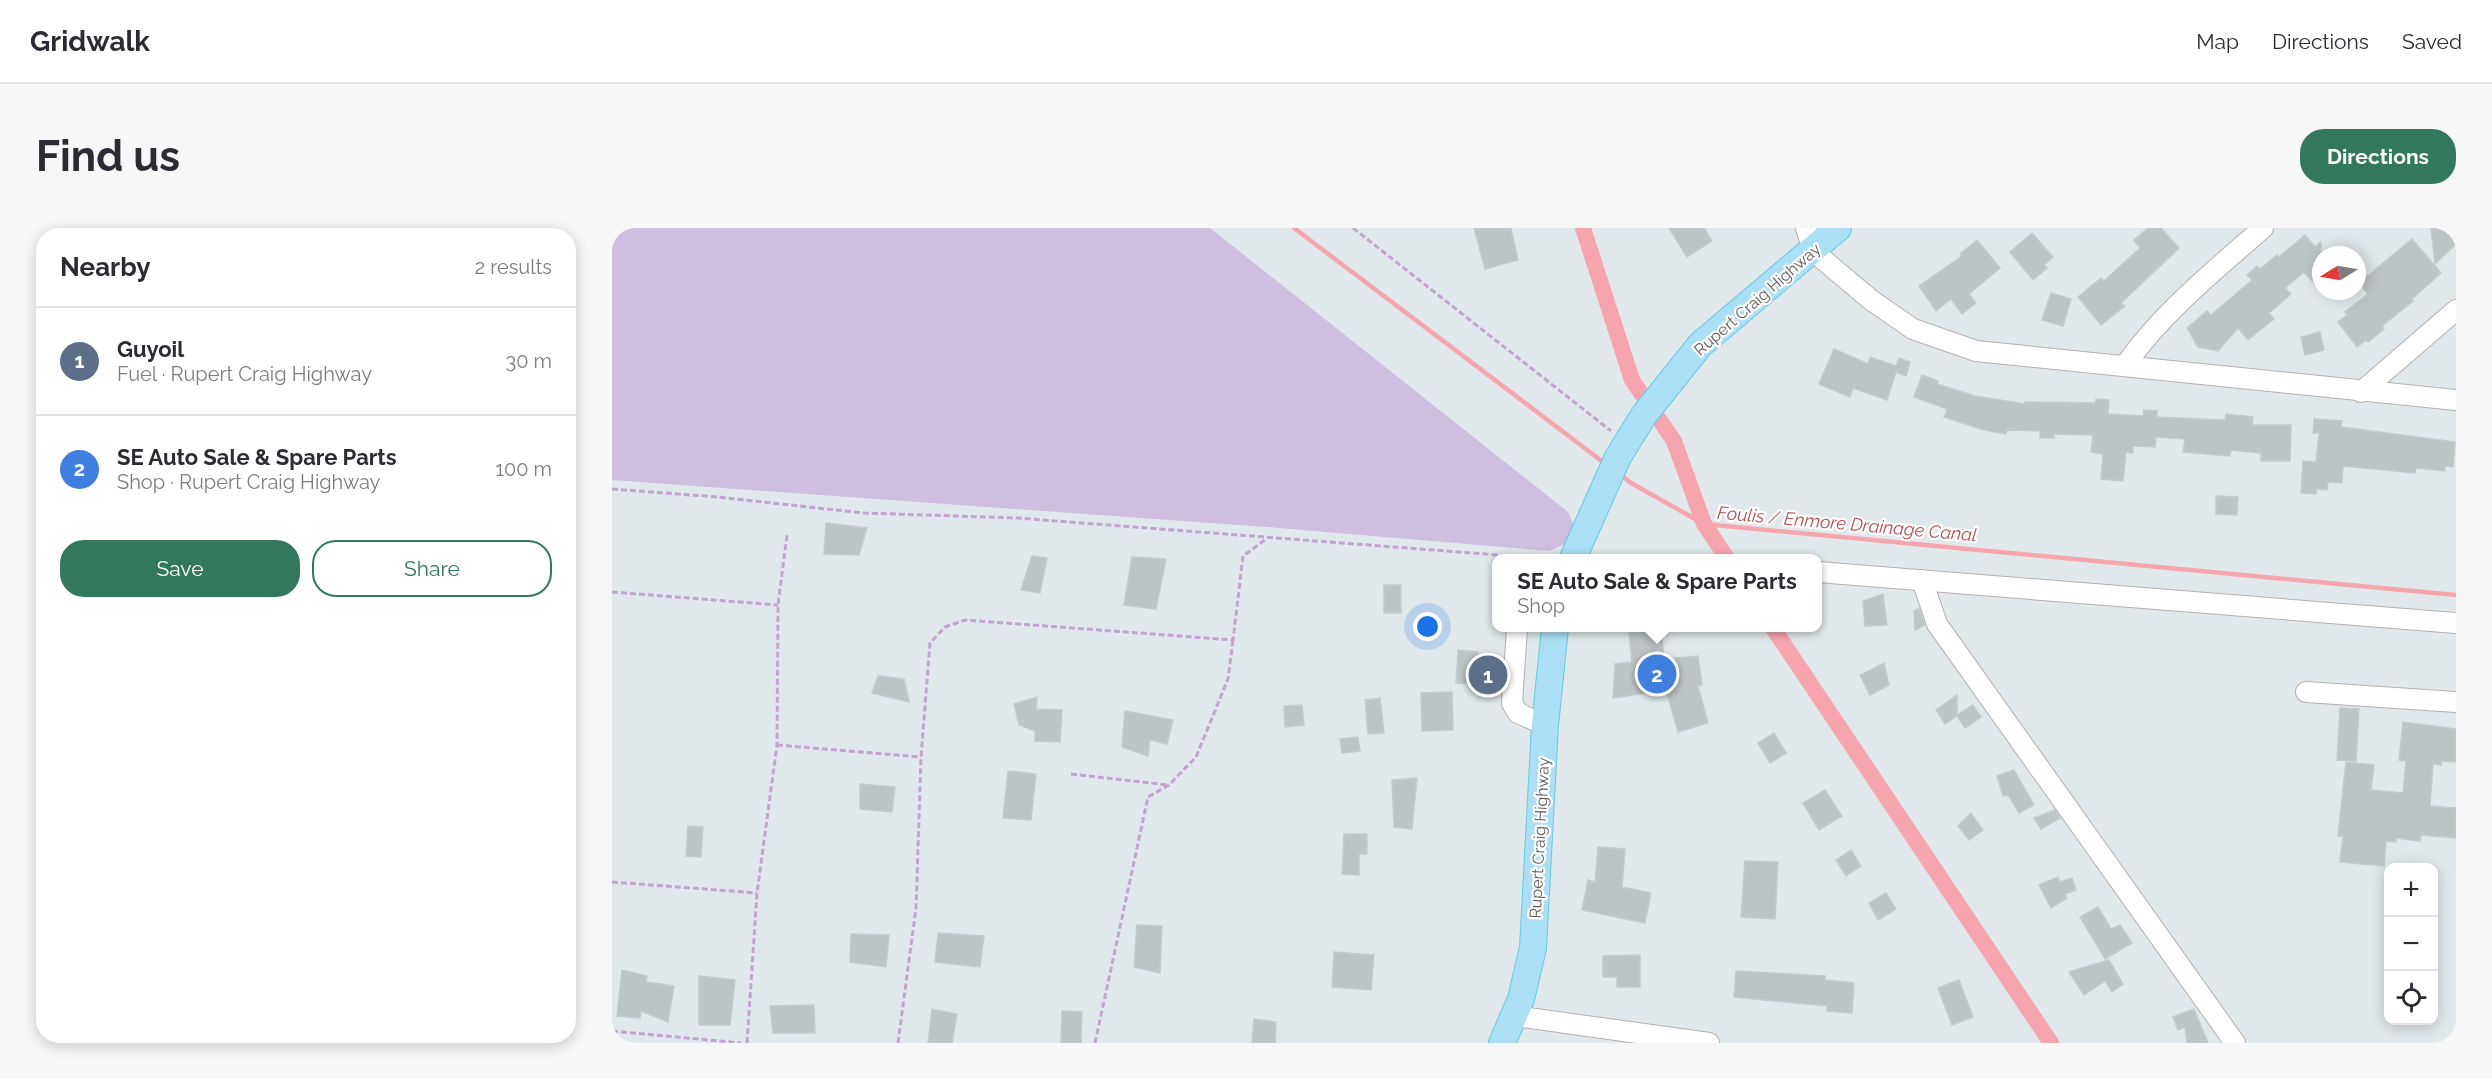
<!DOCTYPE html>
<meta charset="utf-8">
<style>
body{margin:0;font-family:Raleway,sans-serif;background:#f7f7f7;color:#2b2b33}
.controls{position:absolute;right:18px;bottom:18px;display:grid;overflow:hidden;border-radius:12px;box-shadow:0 3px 15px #0003}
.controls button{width:54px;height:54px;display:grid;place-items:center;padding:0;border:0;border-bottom:2px solid #e1e1e2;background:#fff;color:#2b2b33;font:30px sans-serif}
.compass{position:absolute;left:1700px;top:18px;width:54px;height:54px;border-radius:50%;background:#fff;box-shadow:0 3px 15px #0003;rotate:259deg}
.you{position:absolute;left:816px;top:399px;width:21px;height:21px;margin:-15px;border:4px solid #fff;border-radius:50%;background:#1a73e8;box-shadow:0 0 0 9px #1a73e833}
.badge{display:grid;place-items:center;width:39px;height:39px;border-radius:50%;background:#32785c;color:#fff;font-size:20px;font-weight:700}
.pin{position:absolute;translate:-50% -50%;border:3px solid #fff;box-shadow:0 2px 6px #0006}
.popup{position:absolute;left:880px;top:326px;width:330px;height:78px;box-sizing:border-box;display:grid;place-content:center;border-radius:12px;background:#fff;filter:drop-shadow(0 2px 4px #0005);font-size:20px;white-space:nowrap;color:#7c7c81}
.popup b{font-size:22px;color:#2b2b33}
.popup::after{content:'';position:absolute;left:50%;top:100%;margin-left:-12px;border:12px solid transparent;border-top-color:#fff}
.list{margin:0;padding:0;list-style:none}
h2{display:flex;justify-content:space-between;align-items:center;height:78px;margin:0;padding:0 24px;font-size:26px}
h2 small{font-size:20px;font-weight:400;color:#7c7c81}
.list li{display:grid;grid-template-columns:39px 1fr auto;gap:18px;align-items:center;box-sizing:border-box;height:108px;padding:0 24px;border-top:2px solid #e1e1e2}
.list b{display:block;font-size:22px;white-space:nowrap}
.list p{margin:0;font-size:20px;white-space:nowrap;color:#7c7c81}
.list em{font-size:20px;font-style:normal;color:#7c7c81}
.actions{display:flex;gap:12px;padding:18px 24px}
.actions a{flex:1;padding:14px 0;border:2px solid #32785c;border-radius:24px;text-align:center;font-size:21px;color:#32785c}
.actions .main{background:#32785c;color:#fff}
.icon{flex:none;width:33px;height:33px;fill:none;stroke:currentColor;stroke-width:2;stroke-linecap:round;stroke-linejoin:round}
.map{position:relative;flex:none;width:1844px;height:815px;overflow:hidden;border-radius:24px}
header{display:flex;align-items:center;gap:36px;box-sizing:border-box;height:84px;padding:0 30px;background:#fff;border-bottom:2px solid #e1e1e2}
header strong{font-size:28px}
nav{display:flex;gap:33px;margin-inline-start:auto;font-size:21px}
.intro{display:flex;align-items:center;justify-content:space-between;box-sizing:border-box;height:144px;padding:0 36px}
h1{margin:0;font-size:42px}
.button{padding:15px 27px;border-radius:24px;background:#32785c;color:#fff;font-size:21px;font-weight:700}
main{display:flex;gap:36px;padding:0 36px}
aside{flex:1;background:#fff;border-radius:24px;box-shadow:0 3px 15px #0003}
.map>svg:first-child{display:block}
.green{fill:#cebfe0}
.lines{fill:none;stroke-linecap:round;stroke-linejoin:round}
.stream{stroke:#f6a5ae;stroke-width:4.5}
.canal{stroke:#f6a5ae;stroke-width:16}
.building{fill:#bdc4c6;stroke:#c0ccce;stroke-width:1.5}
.minor-casing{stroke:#b5afae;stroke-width:22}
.major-casing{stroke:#62cbe2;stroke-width:28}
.path{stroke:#c4a3d1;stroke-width:3;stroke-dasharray:6 3;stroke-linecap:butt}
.minor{stroke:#fff;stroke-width:20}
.major{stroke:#aadff6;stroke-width:26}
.labels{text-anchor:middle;stroke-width:4.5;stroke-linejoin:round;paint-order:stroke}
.street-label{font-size:16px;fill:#605959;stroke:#fff}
.water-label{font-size:18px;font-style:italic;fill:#b54c4e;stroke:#fff}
</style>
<header>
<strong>Gridwalk</strong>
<nav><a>Map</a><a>Directions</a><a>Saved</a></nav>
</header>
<div class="intro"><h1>Find us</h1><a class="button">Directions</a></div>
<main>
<aside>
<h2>Nearby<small>2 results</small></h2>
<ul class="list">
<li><span class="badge" style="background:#5c6f8a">1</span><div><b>Guyoil</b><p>Fuel · Rupert Craig Highway</p></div><em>30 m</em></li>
<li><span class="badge" style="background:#3f7fe0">2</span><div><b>SE Auto Sale &amp; Spare Parts</b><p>Shop · Rupert Craig Highway</p></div><em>100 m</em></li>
</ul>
<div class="actions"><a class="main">Save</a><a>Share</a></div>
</aside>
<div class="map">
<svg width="1844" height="815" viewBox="0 0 1844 815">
<rect width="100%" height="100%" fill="#e0e8eb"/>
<path class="green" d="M0 0H598L956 284 962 297 953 316 937 323 654 299 0 252Z"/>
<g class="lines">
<g class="stream">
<path d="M682 0 995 237"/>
<path d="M1006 245 1019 255 1092 296 1844 367"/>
</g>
<g class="canal">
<path d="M971 0 1020 152 1062 213 1092 296 1115 330"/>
<path d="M1161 400 1439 815"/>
</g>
</g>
<g class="building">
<path d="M862 0H899L906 32 873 41Z"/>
<path d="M1057 0H1092L1100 13 1075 29Z"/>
<path d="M1536 0H1549L1567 20 1509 75 1513 78 1489 97 1466 69 1489 50 1492 53 1528 20 1522 12Z"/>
<path d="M1819 0H1844V16L1823 36Z"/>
<path d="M1420 5 1441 29 1432 37 1435 40 1421 52 1398 24Z"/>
<path d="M1693 7 1703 19 1709 14V63L1692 44 1673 60 1679 66 1657 85 1662 91 1636 112 1626 100 1606 123 1586 119 1575 100 1595 83 1599 87 1640 52 1635 47 1645 38 1648 41 1665 27 1667 29Z"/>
<path d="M1800 11 1829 45 1800 71 1801 73 1770 98 1772 101 1756 114 1754 112 1745 119 1726 94 1735 87 1733 84 1756 66 1747 55Z"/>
<path d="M1365 12 1388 40 1357 66 1364 75 1350 86 1339 71 1324 83 1307 58 1350 28 1348 26Z"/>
<path d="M1439 65 1459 71 1451 98 1430 92Z"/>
<path d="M1708 104 1712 122 1693 127 1689 109Z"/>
<path d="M1222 121 1256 136 1258 129 1284 138 1287 130 1298 134 1294 148 1284 144 1275 172 1241 160 1238 169 1207 156Z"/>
<path d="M1310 147 1326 153 1325 156 1363 168 1413 176V174L1483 175 1484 171 1497 172 1496 186 1531 188 1532 182 1545 183V189L1613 192 1614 186 1641 189 1640 197H1679L1678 233H1649V225L1619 222 1618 228 1571 224 1573 211 1544 209 1543 219 1521 218V225L1514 224 1511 253 1489 251 1491 226 1479 224 1481 207 1442 206V210H1428V203L1395 202 1394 206 1372 202 1332 189 1335 181 1302 169Z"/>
<path d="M1702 191 1730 193 1729 199 1843 214 1841 239 1833 238V243L1804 240 1803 245 1731 238 1730 255 1716 254 1715 262 1705 261 1704 266 1689 265 1691 233 1704 234 1707 205H1701Z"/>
<path d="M1604 268 1626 269 1625 287 1604 286Z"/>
<path d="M214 295 255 300 247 327 212 326Z"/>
<path d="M420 328 435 330 428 365 409 362Z"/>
<path d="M520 329 554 331 544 381 512 377Z"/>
<rect x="772" y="357" width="17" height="28"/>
<path d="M1271 366 1275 397 1253 398 1251 373Z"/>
<path d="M1307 380 1313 397 1303 402 1302 383Z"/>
<path d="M1029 399H1049L1052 431 1086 428 1090 457 1086 458 1096 495 1066 504 1054 462 1001 470 1003 436 1020 434 1017 405 1029 404Z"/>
<path d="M846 422 866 424V437L888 438 887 458 844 455Z"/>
<path d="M1272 435 1277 457 1258 467 1248 447Z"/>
<path d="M266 448 292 451 297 474 260 465Z"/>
<path d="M840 464 841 502 810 503 809 465Z"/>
<path d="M1345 467V487L1361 477 1369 489 1353 500 1345 488 1333 496 1324 482Z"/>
<path d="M425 469 424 481 450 482 448 514 423 513V503L407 497 402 476Z"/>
<path d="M768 470 772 505 756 506 753 472Z"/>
<path d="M690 477 692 497 673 499 672 478Z"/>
<path d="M1728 480 1747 481 1744 533 1725 532Z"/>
<path d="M513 483 561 492 555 516 538 512 536 528 510 519Z"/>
<path d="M1791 494 1844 501V534L1830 533 1829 537 1821 536 1818 578 1844 580V610L1809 607 1808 613 1784 610V614L1774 613 1772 638 1728 634 1731 608H1726L1734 534 1762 537 1759 562 1791 565 1794 533 1787 532Z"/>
<path d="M1162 505 1174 525 1158 535 1146 515Z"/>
<path d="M746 509 748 523 730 525 728 511Z"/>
<path d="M1402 542 1422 577 1407 585 1396 567 1391 568 1385 548Z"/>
<path d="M396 543 424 546 419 592 391 590Z"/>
<path d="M805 550 800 601 782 599 780 552Z"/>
<path d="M248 556 283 559 280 584 248 581Z"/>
<path d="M1213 562 1230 588 1207 602 1191 575Z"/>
<path d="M1443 582 1448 590 1429 601 1422 590Z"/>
<path d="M1359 585 1371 602 1357 612 1346 598Z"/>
<path d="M76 598 91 599 89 629 74 628Z"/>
<path d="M732 606H755V626H747V647L730 646Z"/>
<path d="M986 619 1013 621 1010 659 1039 665 1033 695 970 682 976 652 983 654Z"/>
<path d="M1239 622 1249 638 1234 648 1224 632Z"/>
<path d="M1133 633 1166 634 1163 691 1129 689Z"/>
<path d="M1446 649 1448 654 1460 650 1464 662 1453 666 1455 670 1439 680 1427 657Z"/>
<path d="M1274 665 1284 681 1266 692 1257 675Z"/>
<path d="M1486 679 1499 701 1508 697 1520 715 1493 731 1468 689Z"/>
<path d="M525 697 550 698 548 745 522 739Z"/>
<path d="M326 705 372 708 368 739 323 734Z"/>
<path d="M239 706 277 707 274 739 238 734Z"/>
<path d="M722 724 762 727 759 762 720 759Z"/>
<path d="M1028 727V759H1005V749H991V728Z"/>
<path d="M1497 732 1511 756 1500 764 1493 753 1472 767 1457 744Z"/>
<path d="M10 742 35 748 34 754 62 758 56 794 29 783 28 790 5 788Z"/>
<path d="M1124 743 1213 748V752L1242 755 1240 785 1215 783V778L1122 769Z"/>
<path d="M87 748 123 752 118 797H87Z"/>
<path d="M1347 752 1361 789 1340 797 1326 760Z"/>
<path d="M202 777 203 805H161L158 778Z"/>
<path d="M320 781 345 786 340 815H316Z"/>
<path d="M1582 781 1596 815H1575L1573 799 1566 802 1561 789Z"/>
<path d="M450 783 470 784 469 815H449Z"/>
<path d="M642 791 664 794 663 815H640Z"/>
</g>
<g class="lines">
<g class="minor-casing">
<g id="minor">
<path d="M1194 0 1201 23 1259 72 1301 101 1364 123 1844 172"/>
<path d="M1514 136C1552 83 1602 43 1651 0"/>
<path d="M1749 164 1844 82"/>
<path d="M1206 344 1844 395"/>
<path d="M1310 352 1325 396 1623 815"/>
<path d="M905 400 900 475 906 485 933 497"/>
<path d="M1694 464 1844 474"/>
<path d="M903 788 1097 815"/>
</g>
</g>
<g class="major-casing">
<g id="major">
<path d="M961 330 1006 229 1032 187 1088 117 1226 0"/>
<path d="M890 815 909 771 921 720 933 497 943 400"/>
</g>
</g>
<g class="path">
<path d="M741 0 999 203"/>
<path d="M0 261 105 269 252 285 405 290 925 330"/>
<path d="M0 364 166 377"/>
<path d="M165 517 309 529"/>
<path d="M459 546 556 557"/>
<path d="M0 654 145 665"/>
<path d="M0 803 129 815"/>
<path d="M135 815 145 665 165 517 166 377 175 307"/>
<path d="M286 815 304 680 309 529 318 415 333 399 353 392 621 412 631 328 654 311"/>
<path d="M483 815 536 569 557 557 584 529 616 451 621 412"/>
</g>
<use href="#minor" class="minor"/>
<use href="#major" class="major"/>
</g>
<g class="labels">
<g class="street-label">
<text transform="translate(1145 71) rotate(-41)" y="6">Rupert Craig Highway</text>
<text transform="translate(927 610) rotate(-87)" y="6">Rupert Craig Highway</text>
</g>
<g class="water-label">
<text transform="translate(1235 296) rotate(5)" y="6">Foulis / Enmore Drainage Canal</text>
</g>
</g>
</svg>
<div class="controls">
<button>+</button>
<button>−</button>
<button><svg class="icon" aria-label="locate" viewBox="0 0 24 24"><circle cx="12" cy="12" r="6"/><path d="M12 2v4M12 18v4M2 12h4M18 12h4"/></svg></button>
</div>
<svg class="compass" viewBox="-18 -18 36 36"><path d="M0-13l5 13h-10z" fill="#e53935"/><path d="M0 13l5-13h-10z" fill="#7c7c81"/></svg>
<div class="you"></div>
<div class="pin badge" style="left:876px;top:447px;background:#5c6f8a">1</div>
<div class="pin badge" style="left:1045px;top:446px;background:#3f7fe0">2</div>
<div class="popup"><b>SE Auto Sale &amp; Spare Parts</b>Shop</div>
</div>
</main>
